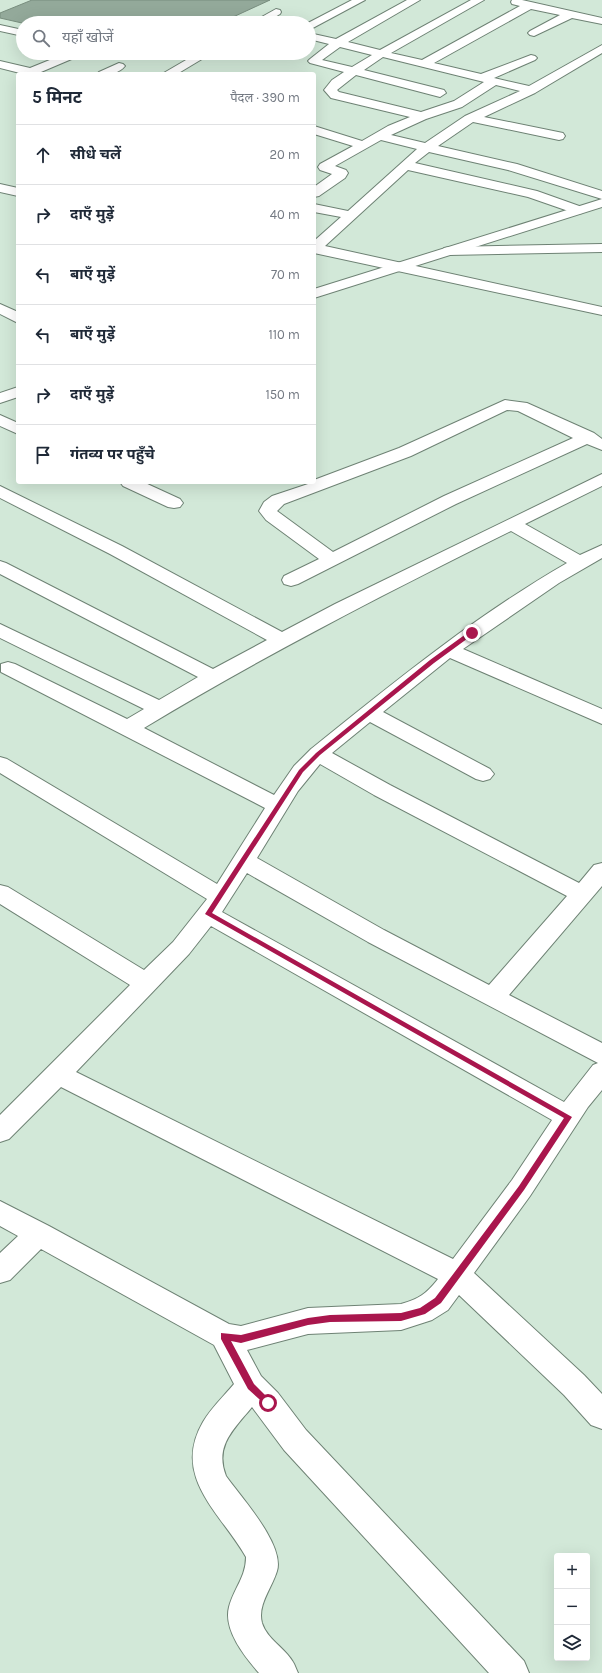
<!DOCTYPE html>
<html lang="hi">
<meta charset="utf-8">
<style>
body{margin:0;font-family:Karla,"Noto Sans Devanagari",sans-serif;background:#f2f2f3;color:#1f2937}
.controls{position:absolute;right:12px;bottom:12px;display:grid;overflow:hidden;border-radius:4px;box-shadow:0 4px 16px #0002}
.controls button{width:36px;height:36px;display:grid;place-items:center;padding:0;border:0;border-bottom:1px solid #e0e1e3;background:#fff;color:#1f2937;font:20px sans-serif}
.stop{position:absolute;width:12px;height:12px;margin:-9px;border:3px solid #a9164d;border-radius:50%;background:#fff}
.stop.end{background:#a9164d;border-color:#fff;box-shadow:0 1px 4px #0008}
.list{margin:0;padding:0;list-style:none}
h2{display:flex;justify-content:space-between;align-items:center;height:52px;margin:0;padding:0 16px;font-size:17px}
h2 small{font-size:13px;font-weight:400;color:#747a83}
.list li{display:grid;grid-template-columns:26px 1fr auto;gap:12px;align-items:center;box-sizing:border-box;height:60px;padding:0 16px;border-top:1px solid #e0e1e3}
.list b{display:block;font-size:15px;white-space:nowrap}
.list em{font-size:13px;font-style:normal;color:#747a83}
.icon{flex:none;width:22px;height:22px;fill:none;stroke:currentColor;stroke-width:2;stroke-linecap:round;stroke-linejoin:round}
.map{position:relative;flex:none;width:602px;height:1673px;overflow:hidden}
.search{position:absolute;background:#fff;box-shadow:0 4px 16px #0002;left:16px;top:16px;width:300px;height:44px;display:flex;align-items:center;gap:10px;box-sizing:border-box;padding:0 14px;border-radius:22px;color:#747a83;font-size:15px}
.panel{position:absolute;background:#fff;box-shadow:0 4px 16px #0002;left:16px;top:72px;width:300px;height:412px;border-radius:4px}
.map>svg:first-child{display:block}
.building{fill:#93a99a;stroke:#788d7e}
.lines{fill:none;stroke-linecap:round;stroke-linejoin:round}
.minor-casing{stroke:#6e8274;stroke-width:2}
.major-casing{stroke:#6e8274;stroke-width:2}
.minor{fill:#fff;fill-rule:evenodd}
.major{fill:#fff;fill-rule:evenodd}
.route{fill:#a9164d}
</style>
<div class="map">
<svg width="602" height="1673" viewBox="0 0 602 1673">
<rect width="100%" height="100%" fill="#d2e8d8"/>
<path class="building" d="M32 0H270L220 23H88L79 20 73 23H22L0 18V13Z"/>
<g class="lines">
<g class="minor-casing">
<g id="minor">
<path d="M352 0H365L309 30 308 23Z"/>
<path d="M407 0H420L348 42 380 50 471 0H484L391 53 422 60 520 6 512 4 511 2 512 0H522L602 18V24L572 18 534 36 530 35 528 33 530 31 560 15 531 9 434 63 481 74 531 55 535 56 537 58 535 60 494 78 529 86 602 45V53L535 93 484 117 563 133 565 136 563 139 559 140 473 122 438 146 517 164 602 191V199L508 170 429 152 415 163 537 191 582 207 584 210 582 213 577 214 528 197 408 170 325 246 602 307V315L314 253V241L341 217 314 212V204L348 211 417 149 381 140 335 166 346 170 348 173 345 178 319 196 314 197V187L332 174 320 170 318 167 320 164 353 146 314 134V126L362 141 388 126 410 117 331 98 324 90 332 80 344 72 310 63 308 61 310 59 329 44 309 39V33L336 39ZM340 47 372 55 352 67 322 60ZM383 57 484 82 454 101 421 112 339 92 337 90 356 75 440 97 446 93 444 90 364 70ZM496 85 520 91 465 116 425 143 391 135 426 119 462 107Z"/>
<path d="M276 9 280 10 281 12 280 14 265 23H251Z"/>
<path d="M0 25 23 30V36L0 31Z"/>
<path d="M67 53H83L81 55 41 72 43 74H24L0 68V61L30 68Z"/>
<path d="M198 53H212L177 74H162Z"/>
<path d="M119 63 123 64 125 66C118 75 107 74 97 74L99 72Z"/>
<path d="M0 184 18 188V196L0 192Z"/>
<path d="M602 244V252L449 255 444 254 442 251 444 248 449 247Z"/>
<path d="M0 304 18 312V323L0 314Z"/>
<path d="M505 400 527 403 594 433 602 439V450L587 444 456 504 298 584 291 586 284 584 282 580 284 576 319 559 266 520 259 511 264 502 272 496 314 482V480L399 448ZM507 410 518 411 573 438 444 496 333 552 277 511 284 504 411 456Z"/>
<path d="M0 415 18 423V434L0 426Z"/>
<path d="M602 474V486L525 524 580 555 602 545V558L559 583 463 649 602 709V724L450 658 383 712 490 769 494 774 490 779 483 781 476 779 370 722 332 753 390 785 579 883 594 865 602 863V886L509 995 602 1043V1090L588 1107 530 1196 474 1273 584 1375 602 1394V1429L591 1425 564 1395 459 1295 448 1310 432 1320 401 1330 308 1334 247 1350 261 1376 278 1393 306 1430 524 1661 529 1673H489L284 1450 252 1407C234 1429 214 1446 226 1476 241 1497 285 1545 277 1571 272 1588 257 1605 262 1623 267 1639 285 1648 293 1662 295 1665 296 1669 298 1673H259C245 1657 223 1630 229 1607 234 1588 246 1577 246 1557 221 1513 171 1477 203 1422 211 1408 224 1396 234 1384L214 1345 41 1249 10 1280 0 1283V1253L18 1236 0 1226V1201L49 1226 229 1324 241 1326 308 1308 401 1304C419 1299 426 1294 438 1279L61 1087 9 1139 0 1142V1115L130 985 0 904V885L8 887 144 970 173 942 207 899 0 773V757L7 759 217 884 265 808 1 672V664L8 662 15 664 127 719 144 709 0 638V624L159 700 198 677 0 574V561L6 563 213 669 267 640 110 554 0 498V486L122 546 282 632 335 604ZM511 531 567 563C475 616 393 683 311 749L294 766 274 795 144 728C263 656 386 593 511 531ZM320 764 374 795 567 896 489 985 384 930 257 858 298 791ZM247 873 368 942 598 1063 593 1065 564 1102 222 912ZM211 926 552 1120 512 1180 453 1259 76 1072 189 954Z"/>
<path d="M120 482H143L180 499 183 503 180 507 174 508 168 507 123 486Z"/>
</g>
</g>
<g class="major-casing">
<g id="major">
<path d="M602 199V207L314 298V289Z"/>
<path d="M18 387V397L0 403V393Z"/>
</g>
</g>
<use href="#minor" class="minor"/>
<use href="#major" class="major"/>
</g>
<path class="route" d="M470 631 475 633 434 663 320 755 303 772 212 913 572 1117 524 1190 441 1303 425 1314 401 1321 330 1322 308 1325 241 1343 231 1341 254 1384 271 1401V1406L268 1407 248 1389 221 1339V1333L241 1335 308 1318 330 1315 401 1313 420 1308 435 1298 454 1273 519 1186 564 1118 205 914 299 770 316 753 430 660Z"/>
</svg>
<div class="controls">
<button>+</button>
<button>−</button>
<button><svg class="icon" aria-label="layers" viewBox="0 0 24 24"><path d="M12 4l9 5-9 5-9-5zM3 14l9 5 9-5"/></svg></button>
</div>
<div class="stop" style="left:268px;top:1403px"></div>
<div class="stop end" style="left:472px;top:633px"></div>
<div class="search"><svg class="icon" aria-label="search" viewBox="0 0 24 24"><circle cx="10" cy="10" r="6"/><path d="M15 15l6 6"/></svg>यहाँ खोजें</div>
<section class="panel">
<h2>5 मिनट<small>पैदल · 390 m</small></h2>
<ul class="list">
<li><svg class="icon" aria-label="ahead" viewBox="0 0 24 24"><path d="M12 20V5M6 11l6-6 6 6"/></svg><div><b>सीधे चलें</b></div><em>20 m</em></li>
<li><svg class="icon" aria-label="right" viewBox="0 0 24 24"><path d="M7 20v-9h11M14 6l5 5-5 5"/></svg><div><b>दाएँ मुड़ें</b></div><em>40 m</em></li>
<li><svg class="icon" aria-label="left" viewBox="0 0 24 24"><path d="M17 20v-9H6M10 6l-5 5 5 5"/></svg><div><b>बाएँ मुड़ें</b></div><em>70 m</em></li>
<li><svg class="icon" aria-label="left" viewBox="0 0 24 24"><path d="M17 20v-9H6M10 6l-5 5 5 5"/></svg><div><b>बाएँ मुड़ें</b></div><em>110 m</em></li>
<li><svg class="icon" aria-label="right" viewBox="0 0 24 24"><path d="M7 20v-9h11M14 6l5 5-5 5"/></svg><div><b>दाएँ मुड़ें</b></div><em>150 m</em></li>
<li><svg class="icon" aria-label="arrive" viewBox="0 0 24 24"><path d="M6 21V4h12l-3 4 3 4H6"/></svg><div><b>गंतव्य पर पहुँचे</b></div></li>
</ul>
</section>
</div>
